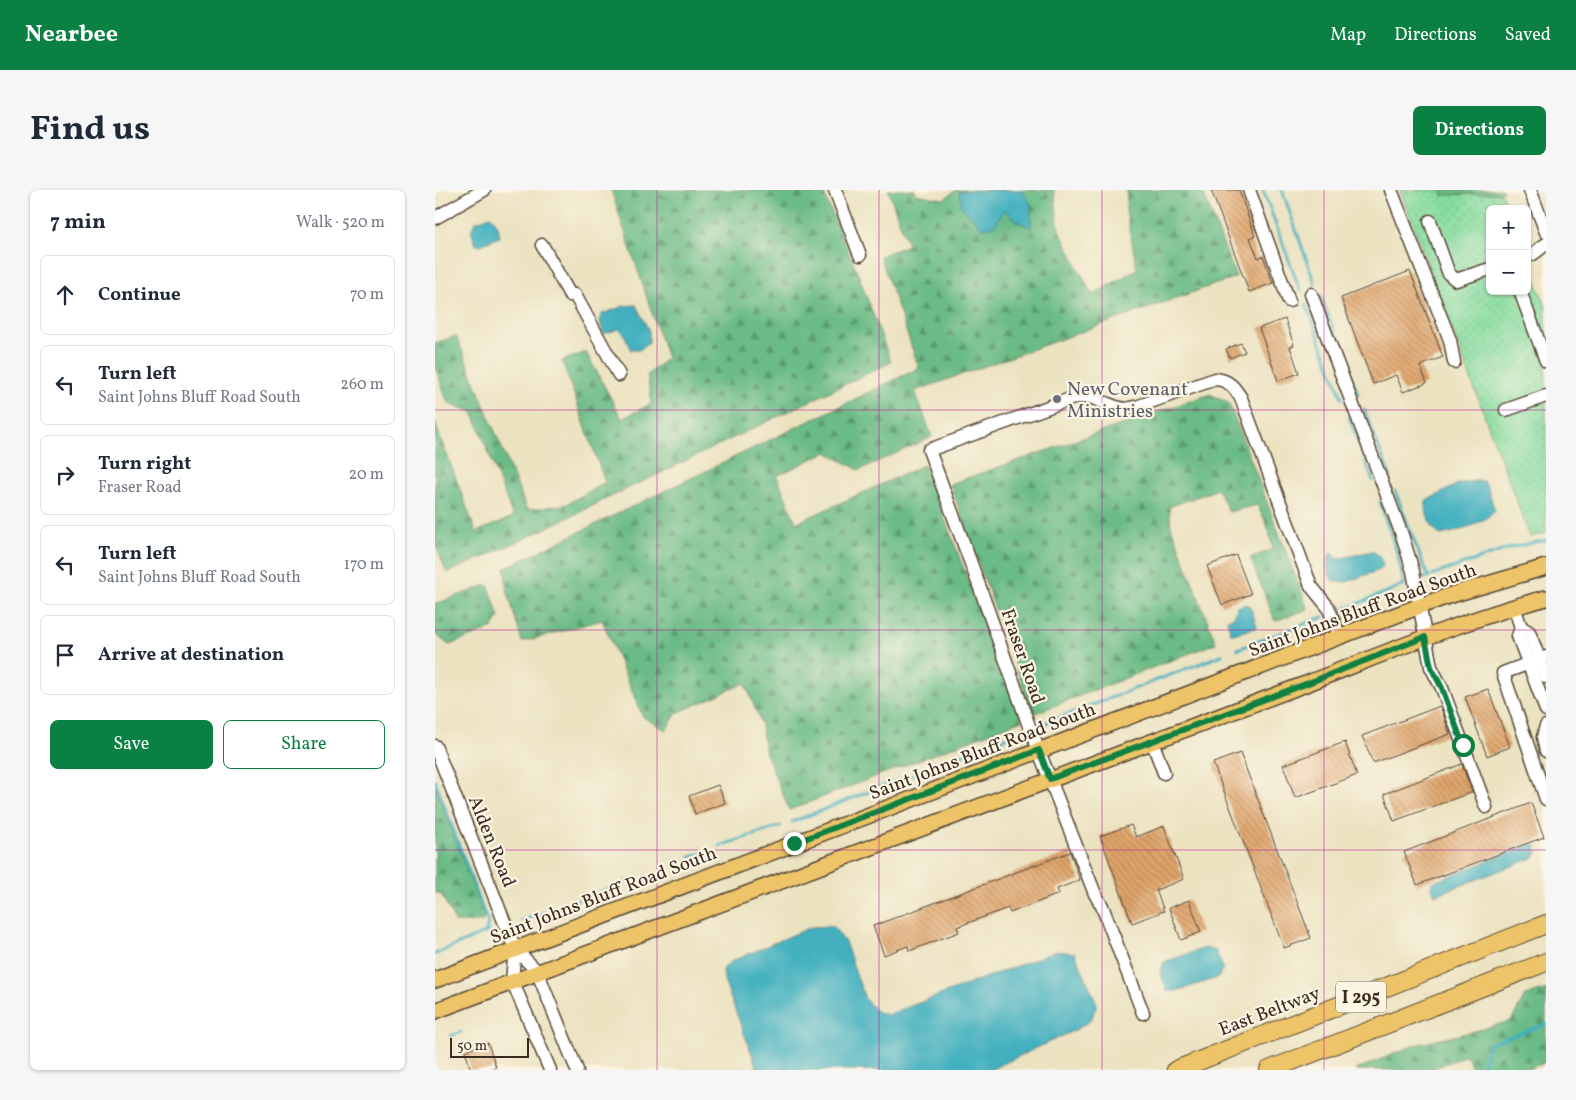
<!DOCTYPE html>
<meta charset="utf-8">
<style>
body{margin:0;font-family:Vollkorn,serif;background:#f6f6f7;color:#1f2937}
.controls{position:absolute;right:15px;top:15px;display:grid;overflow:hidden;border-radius:8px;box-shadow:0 1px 4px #0004}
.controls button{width:45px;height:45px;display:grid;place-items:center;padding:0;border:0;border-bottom:1px solid #e0e1e3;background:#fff;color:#1f2937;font:25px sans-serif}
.scale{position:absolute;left:15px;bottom:12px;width:79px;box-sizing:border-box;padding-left:5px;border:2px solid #3b2a1e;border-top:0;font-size:14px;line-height:18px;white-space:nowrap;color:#3b2a1e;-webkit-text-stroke:4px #fcf5e5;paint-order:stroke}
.stop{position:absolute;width:15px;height:15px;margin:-11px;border:4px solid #0b8043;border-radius:50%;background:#fff}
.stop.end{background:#0b8043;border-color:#fff;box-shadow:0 1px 5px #0008}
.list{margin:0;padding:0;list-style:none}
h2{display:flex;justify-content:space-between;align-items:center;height:65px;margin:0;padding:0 20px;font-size:21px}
h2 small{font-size:16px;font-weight:400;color:#747a83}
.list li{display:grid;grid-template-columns:32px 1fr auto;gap:15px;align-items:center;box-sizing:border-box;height:80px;margin:0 10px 10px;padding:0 10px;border:1px solid #e0e1e3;border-radius:8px}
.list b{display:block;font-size:19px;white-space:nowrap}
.list p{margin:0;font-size:16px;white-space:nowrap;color:#747a83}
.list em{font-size:16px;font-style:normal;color:#747a83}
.actions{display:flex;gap:10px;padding:15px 20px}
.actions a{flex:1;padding:11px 0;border:1px solid #0b8043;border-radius:8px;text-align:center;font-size:18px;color:#0b8043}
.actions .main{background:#0b8043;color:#fff}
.icon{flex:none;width:28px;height:28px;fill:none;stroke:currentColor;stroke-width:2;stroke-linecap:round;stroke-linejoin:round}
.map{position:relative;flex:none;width:1111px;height:880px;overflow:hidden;border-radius:8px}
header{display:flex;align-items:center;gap:30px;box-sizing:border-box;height:70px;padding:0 25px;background:#0b8043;color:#fff}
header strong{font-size:24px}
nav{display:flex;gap:28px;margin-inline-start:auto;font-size:18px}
.intro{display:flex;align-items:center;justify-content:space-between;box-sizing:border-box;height:120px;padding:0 30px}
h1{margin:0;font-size:35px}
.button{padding:12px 22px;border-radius:8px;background:#0b8043;color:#fff;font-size:18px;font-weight:700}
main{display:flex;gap:30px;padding:0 30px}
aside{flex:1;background:#fff;border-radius:8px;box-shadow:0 1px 4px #0004}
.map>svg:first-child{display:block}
.grass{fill:url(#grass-dots);stroke:#60825e}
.forest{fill:url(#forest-firs);stroke:#537252}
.water{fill:#42b0bf;stroke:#3e6d6e}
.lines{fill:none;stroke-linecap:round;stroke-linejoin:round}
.stream{stroke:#42b0bf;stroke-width:3}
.building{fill:url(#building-back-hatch)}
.minor-casing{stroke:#554636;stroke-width:15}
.major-casing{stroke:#554636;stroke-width:18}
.highway-casing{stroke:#554636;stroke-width:20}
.minor{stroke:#fff;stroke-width:12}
.major{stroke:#eec469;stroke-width:15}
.highway{stroke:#eec469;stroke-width:18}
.route{stroke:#0b8043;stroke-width:6}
.grid{fill:none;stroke:#b5179e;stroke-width:1;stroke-opacity:0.55}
.worship-dot{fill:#6b7280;stroke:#fcf5e5;stroke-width:2}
.labels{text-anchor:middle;stroke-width:4.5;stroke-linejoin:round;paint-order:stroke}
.shield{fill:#fcf5e5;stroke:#75675a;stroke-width:1}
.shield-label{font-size:18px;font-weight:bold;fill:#3b2a1e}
.worship-label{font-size:19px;fill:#5b616d;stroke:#fcf5e5;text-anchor:start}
.street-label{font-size:19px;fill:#3b2a1e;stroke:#fcf5e5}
</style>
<header>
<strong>Nearbee</strong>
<nav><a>Map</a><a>Directions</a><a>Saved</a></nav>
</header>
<div class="intro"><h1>Find us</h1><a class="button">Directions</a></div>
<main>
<aside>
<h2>7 min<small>Walk · 520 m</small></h2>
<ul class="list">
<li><svg class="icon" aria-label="ahead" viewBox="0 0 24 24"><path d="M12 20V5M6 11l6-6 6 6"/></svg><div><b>Continue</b></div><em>70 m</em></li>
<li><svg class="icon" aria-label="left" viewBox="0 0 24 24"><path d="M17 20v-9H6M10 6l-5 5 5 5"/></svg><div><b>Turn left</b><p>Saint Johns Bluff Road South</p></div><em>260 m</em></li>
<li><svg class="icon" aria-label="right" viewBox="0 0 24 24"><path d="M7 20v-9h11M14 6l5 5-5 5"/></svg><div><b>Turn right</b><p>Fraser Road</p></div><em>20 m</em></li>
<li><svg class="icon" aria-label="left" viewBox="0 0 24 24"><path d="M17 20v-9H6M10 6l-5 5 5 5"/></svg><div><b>Turn left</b><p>Saint Johns Bluff Road South</p></div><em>170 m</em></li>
<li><svg class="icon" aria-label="arrive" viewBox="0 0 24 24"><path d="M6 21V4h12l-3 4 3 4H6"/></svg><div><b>Arrive at destination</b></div></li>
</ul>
<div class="actions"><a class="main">Save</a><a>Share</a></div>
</aside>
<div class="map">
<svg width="1111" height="880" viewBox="0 0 1111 880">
<defs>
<pattern id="grass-dots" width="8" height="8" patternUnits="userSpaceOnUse" patternTransform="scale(1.25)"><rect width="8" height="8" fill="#84db9f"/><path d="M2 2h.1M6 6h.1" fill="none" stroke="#73bc88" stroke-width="1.8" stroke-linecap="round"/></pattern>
<pattern id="forest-firs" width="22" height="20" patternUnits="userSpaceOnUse" patternTransform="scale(1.25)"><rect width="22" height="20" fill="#6bbb86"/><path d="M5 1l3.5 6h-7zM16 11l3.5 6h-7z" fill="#59986d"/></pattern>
<pattern id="building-back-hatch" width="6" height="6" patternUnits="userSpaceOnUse" patternTransform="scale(1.25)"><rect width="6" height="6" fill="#dfa46a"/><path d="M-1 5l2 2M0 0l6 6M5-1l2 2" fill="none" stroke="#b68657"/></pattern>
</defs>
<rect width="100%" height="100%" fill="#fcf5e5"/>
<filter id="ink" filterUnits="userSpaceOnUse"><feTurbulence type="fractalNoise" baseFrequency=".02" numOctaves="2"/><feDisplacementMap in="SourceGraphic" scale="10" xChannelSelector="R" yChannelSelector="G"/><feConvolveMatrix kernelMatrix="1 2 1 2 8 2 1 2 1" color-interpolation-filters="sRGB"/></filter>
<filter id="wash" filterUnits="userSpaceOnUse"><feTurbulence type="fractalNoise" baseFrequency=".0096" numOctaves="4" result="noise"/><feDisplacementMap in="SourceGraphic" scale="20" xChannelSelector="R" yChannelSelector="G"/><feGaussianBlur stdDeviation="1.12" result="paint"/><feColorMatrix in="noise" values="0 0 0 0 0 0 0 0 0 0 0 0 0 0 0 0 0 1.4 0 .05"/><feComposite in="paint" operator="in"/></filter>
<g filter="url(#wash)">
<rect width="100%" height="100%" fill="#ebe2c0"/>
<path class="grass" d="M965 0H1006L1008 5 1066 3 1073 19H1055V101H1092V69L1111 117V343L1095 347Z"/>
<g class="forest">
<path d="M176 0H387L420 76 456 172 80 353 12 383 0 354V233L41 342 78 327 38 222 13 213 0 176V153L21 146 92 320 132 314 170 292 127 171 151 162 187 229 217 213 212 185 232 168Z"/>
<path d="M453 0H480V4L509 9 521 0H619L624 40 657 105 702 79 691 20 692 0H767L801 87 480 201 497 247 424 280 391 262 342 286 361 333 489 275 587 530 354 620 331 563 325 531 310 493 242 523 231 540 208 527 167 430 87 452 71 396 70 378 484 178 445 66 473 55Z"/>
<path d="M1006 0H1068L1066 3 1008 5Z"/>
<path d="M775 204 794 213 873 419 840 431 815 368 838 359 832 335 822 315 794 322 783 299 734 317 736 336 781 453 598 524 515 294Z"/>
<path d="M52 395 54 396 64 427 58 438 14 455 0 444V414Z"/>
<path d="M0 596 49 726 47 732H20L7 705 0 702Z"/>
<path d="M1111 799V872L1091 880H1037L1032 865 994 880H920L980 855 1028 844 1076 831 1090 806Z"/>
</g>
<g class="water">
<path d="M586 0 596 14V38L583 32 570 20 559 36 547 38 526 16 524 1Z"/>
<path d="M55 26C62 31 65 38 64 47L46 55H41L36 41 40 32Z"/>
<path d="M201 115 214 141V153L204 160H196L189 144 184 139 168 144 165 131 167 124 189 116Z"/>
<path d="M1040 291H1048L1052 296 1060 321C1047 334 1023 342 1005 345 996 339 989 321 991 311L1023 294Z"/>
<path d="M937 361C945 365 947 369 948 377L945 380 911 392H900C891 382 890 375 896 363H899L900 369H903Z"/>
<path d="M811 414 815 416 822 436 820 438 798 444 795 442 792 429 799 427 802 417Z"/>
<path d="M1097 654 1101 656 1102 662 1098 668 1001 705 999 704 996 693Z"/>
<path d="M398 736 410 752 430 809 441 821 452 825 621 761 640 763 662 814 656 830 642 839 555 880H323L289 791 288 779 297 771 376 737Z"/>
<path d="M770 758 781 761 788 778 783 788 741 801H732L725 782 729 772Z"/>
</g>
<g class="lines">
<g class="stream">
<path d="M828 0 865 100"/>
<path d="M847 0 880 94"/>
<path d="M886 106 923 204"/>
<path d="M871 114 907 208"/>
<path d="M929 219 955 286"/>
<path d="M914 227 938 291"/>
<path d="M960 301 993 387"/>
<path d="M945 312 963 366 969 395"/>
<path d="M989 388 1078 357 1111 350"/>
<path d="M907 420 969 395"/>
<path d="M803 459 888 427"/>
<path d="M603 536 787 465"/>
<path d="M0 590 53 733 51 741"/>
<path d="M357 632 588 541"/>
<path d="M285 656 346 636"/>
<path d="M255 667 275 661"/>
<path d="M87 731 193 691"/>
<path d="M0 764 54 741"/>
<path d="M15 846 26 842"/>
<path d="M1048 880 1047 878 1054 854 1111 834"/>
</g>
</g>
<g id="blocks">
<g class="building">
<path d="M776 0H804L820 46 815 48 823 68 828 66 838 93 814 102Z"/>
<path d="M975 81 1008 167 985 176 992 193 968 202 961 185 938 194 906 108Z"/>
<path d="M850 129 859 155 855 157 864 183 843 191 824 138Z"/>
<path d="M806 153 810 162 795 168 791 159Z"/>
<path d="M801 365 816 404 787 415 772 376Z"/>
<path d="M1053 499 1075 557 1052 566 1030 507Z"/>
<path d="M1005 516 1015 544 938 573 927 546Z"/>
<path d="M910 552 922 585 860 608 848 575Z"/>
<path d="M805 563 876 748 849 758 778 573Z"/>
<path d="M1027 574 1037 602 959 631 949 604Z"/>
<path d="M283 595 290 613 260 624 254 606Z"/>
<path d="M1096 613 1109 647 982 695 969 662Z"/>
<path d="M696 635 701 647 729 636 749 689 721 700 729 721 697 733 665 646Z"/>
<path d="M635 662 645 690 622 699 624 704 575 723 573 718 522 737 524 742 474 761 473 756 449 765 438 736Z"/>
<path d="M754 710 766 742 746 750 734 718Z"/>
<path d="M53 853 61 877 53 880H36L30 861Z"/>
</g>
</g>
</g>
<g filter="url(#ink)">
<use href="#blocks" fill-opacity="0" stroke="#554636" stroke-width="1"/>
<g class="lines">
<g class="minor-casing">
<g id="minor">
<path d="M400 0 425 65"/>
<path d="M814 0 854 111"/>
<path d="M956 0 1015 150 1019 172"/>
<path d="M1095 0 1111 42"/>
<path d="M0 28 49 0"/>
<path d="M995 31 1014 84 1021 90 1055 79"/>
<path d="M107 55 135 105H140L184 185"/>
<path d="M1092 66 1098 64 1111 54"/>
<path d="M1085 101 1111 171"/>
<path d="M876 104 967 345 978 381 996 477 1007 498 1051 617"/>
<path d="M1071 220 1111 206"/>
<path d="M1079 417 1086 437 1094 442 1111 487"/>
<path d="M1086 437 1083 446 1111 520"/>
<path d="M1111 467 1068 483 1111 609"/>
<path d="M1111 536 1108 547 1111 561"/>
<path d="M717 551 729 583"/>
<path d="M0 556 80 759 102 781 142 880"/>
<path d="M80 759 77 790 115 880"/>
<path d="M708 823 667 716 660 704 594 536 545 398 494 260 641 207H655L681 217 690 219 704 216 780 189C794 190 799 197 806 208L876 396 893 417 905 447"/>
</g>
</g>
<g class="major-casing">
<g id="major">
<path d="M0 790 985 416 1016 405 1111 377"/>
<path d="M0 821 868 495C948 464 1028 430 1111 408"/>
</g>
</g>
<g class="highway-casing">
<g id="highway">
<path d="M741 880 1111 734"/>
<path d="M834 880 1111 772"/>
</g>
</g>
<use href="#minor" class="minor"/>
<use href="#major" class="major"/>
<use href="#highway" class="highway"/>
</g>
</g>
<g class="lines" filter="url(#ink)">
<path class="route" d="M359 653 604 560 615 589 868 495 990 447 996 477 1007 498 1028 555"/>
</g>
<path class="grid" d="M222 0V880M444 0V880M667 0V880M889 0V880M0 220H1111M0 440H1111M0 660H1111"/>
<circle class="worship-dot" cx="622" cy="209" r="5"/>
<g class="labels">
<rect class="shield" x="901" y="791.5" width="50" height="31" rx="4"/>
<g class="shield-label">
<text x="926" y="813">I 295</text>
</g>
<g class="worship-label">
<text x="632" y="205">New Covenant<tspan x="632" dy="22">Ministries</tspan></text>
</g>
<g class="street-label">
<text transform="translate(927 419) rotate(-20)" y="7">Saint Johns Bluff Road South</text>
<text transform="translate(589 466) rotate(71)" y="7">Fraser Road</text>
<text transform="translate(547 560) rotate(-21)" y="7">Saint Johns Bluff Road South</text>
<text transform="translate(58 651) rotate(68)" y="7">Alden Road</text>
<text transform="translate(168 704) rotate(-21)" y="7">Saint Johns Bluff Road South</text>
<text transform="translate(834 820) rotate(-21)" y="7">East Beltway</text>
</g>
</g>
</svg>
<div class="controls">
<button>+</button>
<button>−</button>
</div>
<div class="scale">50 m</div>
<div class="stop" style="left:1028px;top:555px"></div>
<div class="stop end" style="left:359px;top:653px"></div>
</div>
</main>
